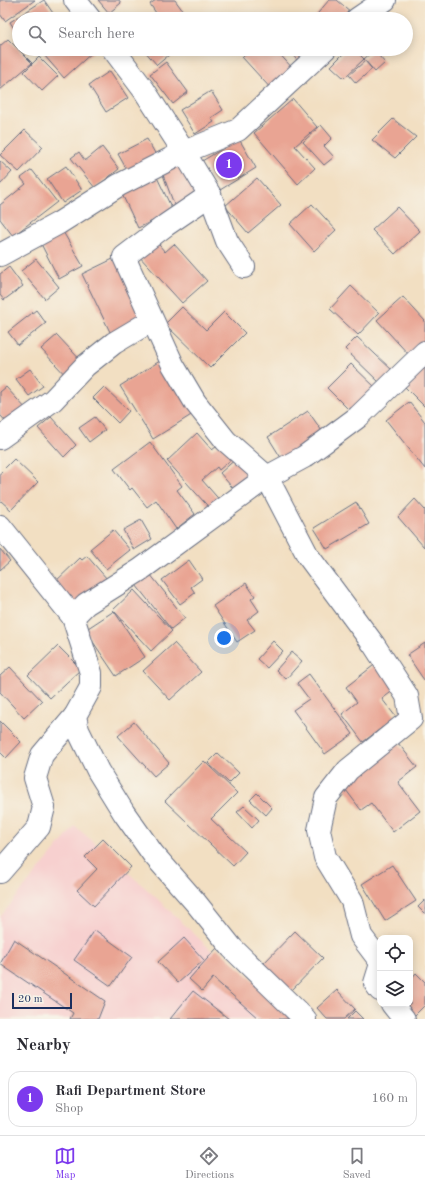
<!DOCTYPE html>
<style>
body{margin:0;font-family:"Old Standard TT",serif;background:#f7f7f7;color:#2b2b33}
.controls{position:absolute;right:12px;bottom:12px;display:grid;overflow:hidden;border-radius:8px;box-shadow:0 2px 10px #0003}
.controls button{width:36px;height:36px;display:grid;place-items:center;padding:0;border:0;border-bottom:1px solid #e1e1e2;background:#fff;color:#2b2b33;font:20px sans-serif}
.scale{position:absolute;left:12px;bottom:10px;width:60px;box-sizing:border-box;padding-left:4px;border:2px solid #1b2f5e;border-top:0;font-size:11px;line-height:14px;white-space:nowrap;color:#1b2f5e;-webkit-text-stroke:3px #f7f3e8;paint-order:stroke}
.you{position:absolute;left:224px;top:638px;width:14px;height:14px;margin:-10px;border:3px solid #fff;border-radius:50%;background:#1a73e8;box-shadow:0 0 0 6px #1a73e833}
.badge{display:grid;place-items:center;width:26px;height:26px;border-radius:50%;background:#7c3aed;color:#fff;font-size:13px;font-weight:700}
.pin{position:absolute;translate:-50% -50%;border:2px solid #fff;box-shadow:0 1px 4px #0006}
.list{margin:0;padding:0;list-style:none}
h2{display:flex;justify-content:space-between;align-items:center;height:52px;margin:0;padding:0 16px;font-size:17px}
h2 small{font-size:13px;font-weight:400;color:#7c7c81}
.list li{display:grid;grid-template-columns:26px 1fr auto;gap:12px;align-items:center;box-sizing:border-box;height:56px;margin:0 8px 8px;padding:0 8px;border:1px solid #e1e1e2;border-radius:12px}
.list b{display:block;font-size:15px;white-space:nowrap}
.list p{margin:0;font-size:13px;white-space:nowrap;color:#7c7c81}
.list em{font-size:13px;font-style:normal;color:#7c7c81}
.icon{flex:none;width:22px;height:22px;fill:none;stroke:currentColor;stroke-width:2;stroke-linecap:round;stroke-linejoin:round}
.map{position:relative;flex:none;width:425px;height:1019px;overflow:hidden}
.search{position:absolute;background:#fff;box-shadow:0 2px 10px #0003;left:12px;right:12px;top:12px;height:44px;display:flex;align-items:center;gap:10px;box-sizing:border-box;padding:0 14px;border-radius:22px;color:#7c7c81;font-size:15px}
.sheet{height:116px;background:#fff}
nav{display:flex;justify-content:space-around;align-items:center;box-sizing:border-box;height:56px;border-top:1px solid #e1e1e2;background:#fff;font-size:11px;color:#7c7c81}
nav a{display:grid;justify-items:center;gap:2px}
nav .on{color:#7c3aed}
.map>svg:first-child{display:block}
.built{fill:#f7d0cf}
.building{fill:#e9a493}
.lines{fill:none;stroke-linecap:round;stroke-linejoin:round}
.minor-casing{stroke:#666d81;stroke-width:24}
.minor{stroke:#fff;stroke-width:22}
</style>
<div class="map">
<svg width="425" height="1019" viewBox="0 0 425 1019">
<rect width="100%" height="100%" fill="#f7f3e8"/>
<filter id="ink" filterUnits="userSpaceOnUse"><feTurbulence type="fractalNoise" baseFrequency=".025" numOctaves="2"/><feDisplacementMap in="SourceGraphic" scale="8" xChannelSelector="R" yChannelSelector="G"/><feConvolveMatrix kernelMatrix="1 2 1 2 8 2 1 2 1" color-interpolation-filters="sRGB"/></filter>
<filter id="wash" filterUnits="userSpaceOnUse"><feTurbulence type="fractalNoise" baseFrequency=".012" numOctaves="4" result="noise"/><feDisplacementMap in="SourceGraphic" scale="16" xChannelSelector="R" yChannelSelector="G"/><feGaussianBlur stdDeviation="0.9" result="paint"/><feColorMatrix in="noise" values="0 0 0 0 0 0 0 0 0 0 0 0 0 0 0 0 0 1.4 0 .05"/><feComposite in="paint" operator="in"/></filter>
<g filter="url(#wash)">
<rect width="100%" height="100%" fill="#f2dfc2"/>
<path class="built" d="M75 826 149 891 284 1019H0V917Z"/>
<g id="blocks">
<g class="building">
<path d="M0 0H35L5 21 0 14Z"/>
<path d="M44 0 57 19H19V36L10 22Z"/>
<path d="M98 0H119L121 3 109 13Z"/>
<path d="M156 0H175L183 11 171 19H160L150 4Z"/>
<path d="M329 0H337L352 13 347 19H313Z"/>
<path d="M8 39 32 63 0 90V46Z"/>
<path d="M51 49H92L94 51 64 78 44 55Z"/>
<path d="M143 49H176L157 65Z"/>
<path d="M250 49H275L295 71 273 91 242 57Z"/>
<path d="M288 49H318L300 64Z"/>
<path d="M348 49H354L364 59 344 78 331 66Z"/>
<path d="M374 50 385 63 375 72 364 59Z"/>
<path d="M39 57 58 76 42 91 24 72Z"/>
<path d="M365 61 372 69 356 83 349 75Z"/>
<path d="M166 62 188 92 173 104 150 74Z"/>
<path d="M110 71 128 98 106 112 89 85Z"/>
<path d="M211 91 223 110 211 118 214 122 195 134 180 110Z"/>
<path d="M293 99 317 127 295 146 315 168 298 184 254 133Z"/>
<path d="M393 119 416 137 395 158 372 140Z"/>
<path d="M321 125 332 138 324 146 334 157 324 165 303 142Z"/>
<path d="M25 130 43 147 19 172 0 155Z"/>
<path d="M147 139 156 155 127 170 118 154Z"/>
<path d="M239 139 256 168 220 190 202 161Z"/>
<path d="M102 147 119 169 95 188 71 158 79 152 85 161Z"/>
<path d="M0 161 12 172 0 185Z"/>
<path d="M186 163 199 197 175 207 162 172Z"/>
<path d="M66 166 82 190 63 203 47 179Z"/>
<path d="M32 170 57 202 13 236 0 219V205L26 184 21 178Z"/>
<path d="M155 173 173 211 138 228 120 190Z"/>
<path d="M257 178 281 205 248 233 225 206Z"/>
<path d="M312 204 336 230 314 251 290 224Z"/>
<path d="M397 207 420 231 395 254 372 230Z"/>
<path d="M62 230 83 266 59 279 39 240Z"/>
<path d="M154 239 165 252 174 244 207 281 182 303 137 254Z"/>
<path d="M115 258 144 318 111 334 82 274Z"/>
<path d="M36 259 59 287 45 299 21 271Z"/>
<path d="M9 267 23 286 4 300 0 295V274Z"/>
<path d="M351 286 379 313 358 335 330 309Z"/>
<path d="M403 297 425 321V341L410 356 377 320Z"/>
<path d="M182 307 206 330 224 312 245 333 210 368 165 324Z"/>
<path d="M36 310 46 323 18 345 8 332Z"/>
<path d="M57 335 85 365 69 379 41 349Z"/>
<path d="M357 337 393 371 381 384 345 349Z"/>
<path d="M163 359 196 412 153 439 120 386Z"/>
<path d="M351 364 377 389 353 414 327 388Z"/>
<path d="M425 366V407L405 387Z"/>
<path d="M30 369 43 386 29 396 16 379Z"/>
<path d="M6 387 28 411 11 427 0 415V392Z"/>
<path d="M104 387 129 411 118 423 93 398Z"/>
<path d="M409 402 425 422V469L386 420Z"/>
<path d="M308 411 324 434 283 461 268 437Z"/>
<path d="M51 417 76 445 64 457 38 428Z"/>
<path d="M95 417 105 430 89 442 79 428Z"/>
<path d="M197 433 212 450 221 443 234 457 219 470 217 467 202 480 223 504 214 513 167 461Z"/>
<path d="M150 442 182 486 177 490 195 514 176 529 156 500 147 507 132 488 130 490 114 469Z"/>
<path d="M238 457 254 475 236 492 220 473Z"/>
<path d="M14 459 38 482 11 510 0 500V473Z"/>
<path d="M415 499 425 510 424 547 398 517Z"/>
<path d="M356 502 369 524 327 549 314 528Z"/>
<path d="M141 520 152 539 134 550 123 530Z"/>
<path d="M113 530 130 550 106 569 90 549Z"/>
<path d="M0 549 10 561 0 570Z"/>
<path d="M87 556 107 579 74 609 52 585 80 558 82 560Z"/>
<path d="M189 560 202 579 191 587 195 593 180 604 162 580Z"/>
<path d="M150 574 185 618 171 629 136 585Z"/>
<path d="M246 583 255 596 251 599 259 611 247 620 255 630 237 642 213 606Z"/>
<path d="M134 590 172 631 151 651 114 611 145 657 116 676 85 630 114 611 113 610Z"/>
<path d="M273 641 283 651 267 668 257 659Z"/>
<path d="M174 643 201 672 170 700 143 671Z"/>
<path d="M425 643V679L424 680 407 655Z"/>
<path d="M58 646 81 669 50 698 28 675Z"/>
<path d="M292 652 302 661 286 679 276 670Z"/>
<path d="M378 662 398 687 382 699 396 717 363 742 342 714 357 702 346 687Z"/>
<path d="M10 667 42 701 24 718 0 692V676Z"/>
<path d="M309 674 353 734 325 754 293 710 309 699 297 683Z"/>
<path d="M0 721 21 742 6 758 0 752Z"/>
<path d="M134 722 169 763 154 776 118 736Z"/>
<path d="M398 743 417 767 398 782 420 811 393 832 371 803 361 810 343 786Z"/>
<path d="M218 753 239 773 229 783 208 763Z"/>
<path d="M204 761 237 793 211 819 246 852 233 866 165 801Z"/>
<path d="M257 793 272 808 266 815 250 800Z"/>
<path d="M244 806 259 820 252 828 237 812Z"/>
<path d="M103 839 131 867 94 906 77 890 97 869 85 857Z"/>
<path d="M392 865 416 901 385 921 362 884Z"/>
<path d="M425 900V914L418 907Z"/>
<path d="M95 930 132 957 111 986 74 960Z"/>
<path d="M295 931 323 958 290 992 262 965Z"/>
<path d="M184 938 204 960 178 983 158 962Z"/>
<path d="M14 939 105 1001 98 1019H70L73 1013 0 964Z"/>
<path d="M217 948 297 1019H259L213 978 202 991 189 979Z"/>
<path d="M416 973 425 982V1005L414 1016 401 1004H410V980Z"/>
<path d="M337 990 355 1009 344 1019H327L317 1008Z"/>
<path d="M193 991 229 1019H170Z"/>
<path d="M355 1011 363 1019H347Z"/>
</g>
</g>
</g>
<g filter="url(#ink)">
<use href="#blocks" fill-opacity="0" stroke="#666d81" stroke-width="1"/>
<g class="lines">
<g class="minor-casing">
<g id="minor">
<path d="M75 0 90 19"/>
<path d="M357 19 385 0"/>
<path d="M113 49 144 90 184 152 210 195 227 241 244 267"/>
<path d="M210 195 166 225 124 257 173 365 195 402 226 441 267 477 308 556 374 645 407 696 411 719 348 770 326 798 319 830 325 857 352 901 361 936 380 961"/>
<path d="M0 255 59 223 119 185 184 152 238 130 325 49"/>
<path d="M0 438 53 400 85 366 114 343 151 321"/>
<path d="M0 526 73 617"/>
<path d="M0 872 39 827 44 807 35 778 42 755 75 716"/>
<path d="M380 967 375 983 380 990"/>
<path d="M392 1004 404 1019"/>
<path d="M305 1019 232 948 196 903 153 854 124 813 98 771 78 730 75 716 91 687V673L73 617 86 604 140 570 267 477 304 457 358 417 425 352"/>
</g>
</g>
<use href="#minor" class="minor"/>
</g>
</g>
</svg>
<div class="controls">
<button><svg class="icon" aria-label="locate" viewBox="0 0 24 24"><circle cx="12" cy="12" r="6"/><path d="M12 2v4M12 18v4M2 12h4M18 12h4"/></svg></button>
<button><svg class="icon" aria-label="layers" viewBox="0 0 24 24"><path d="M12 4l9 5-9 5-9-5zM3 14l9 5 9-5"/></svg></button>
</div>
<div class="scale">20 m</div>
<div class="you"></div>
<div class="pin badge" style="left:229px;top:165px">1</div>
<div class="search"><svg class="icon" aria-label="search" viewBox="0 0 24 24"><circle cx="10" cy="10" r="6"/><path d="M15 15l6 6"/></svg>Search here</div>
</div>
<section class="sheet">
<h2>Nearby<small></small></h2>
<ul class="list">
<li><span class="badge">1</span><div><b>Rafi Department Store</b><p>Shop</p></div><em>160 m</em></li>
</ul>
</section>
<nav>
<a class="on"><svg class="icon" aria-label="map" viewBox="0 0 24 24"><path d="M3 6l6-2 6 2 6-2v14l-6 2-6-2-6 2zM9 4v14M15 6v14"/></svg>Map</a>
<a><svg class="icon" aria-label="directions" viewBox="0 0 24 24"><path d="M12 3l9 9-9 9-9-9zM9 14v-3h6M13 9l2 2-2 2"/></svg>Directions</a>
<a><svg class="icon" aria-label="saved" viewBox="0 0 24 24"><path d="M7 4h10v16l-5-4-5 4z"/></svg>Saved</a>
</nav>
